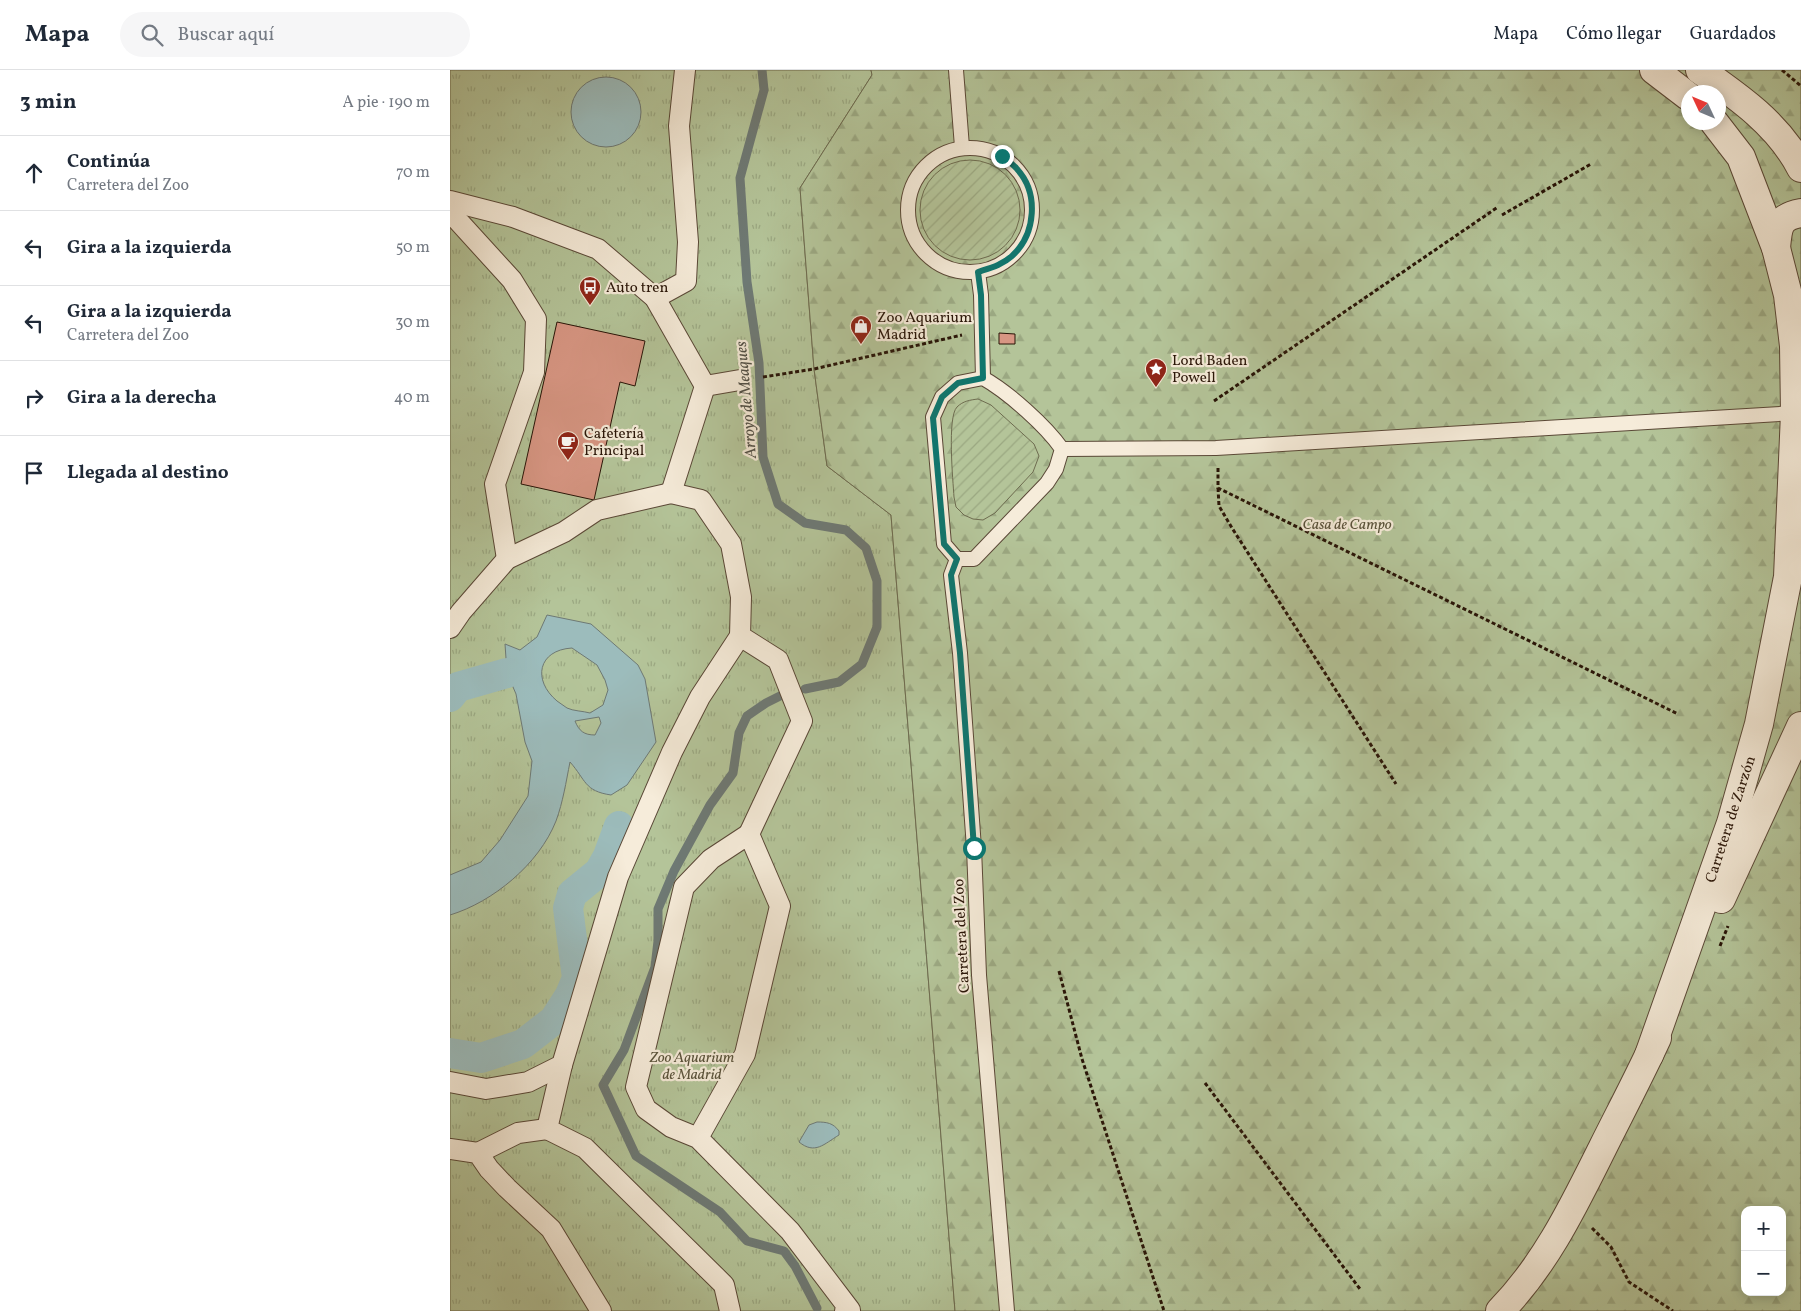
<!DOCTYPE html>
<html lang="es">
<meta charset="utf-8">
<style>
body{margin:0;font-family:Vollkorn,serif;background:#f6f6f7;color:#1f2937}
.controls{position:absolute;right:15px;bottom:15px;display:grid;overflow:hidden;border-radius:10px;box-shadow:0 2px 12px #0003}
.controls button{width:45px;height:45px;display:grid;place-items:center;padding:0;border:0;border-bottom:1px solid #e0e1e3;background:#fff;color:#1f2937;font:25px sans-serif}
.compass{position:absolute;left:1231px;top:15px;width:45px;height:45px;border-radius:50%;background:#fff;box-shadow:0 2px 12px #0003;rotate:314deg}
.stop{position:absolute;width:15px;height:15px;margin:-11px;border:4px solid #0f766e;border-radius:50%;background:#fff}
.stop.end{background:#0f766e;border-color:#fff;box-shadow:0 1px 5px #0008}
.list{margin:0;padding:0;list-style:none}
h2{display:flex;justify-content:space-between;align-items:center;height:65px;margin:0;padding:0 20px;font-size:21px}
h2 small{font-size:16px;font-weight:400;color:#747a83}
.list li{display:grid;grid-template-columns:32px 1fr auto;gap:15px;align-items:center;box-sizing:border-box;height:75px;padding:0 20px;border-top:1px solid #e0e1e3}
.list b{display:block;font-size:19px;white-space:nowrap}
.list p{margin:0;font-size:16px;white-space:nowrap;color:#747a83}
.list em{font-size:16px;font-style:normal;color:#747a83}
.icon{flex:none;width:28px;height:28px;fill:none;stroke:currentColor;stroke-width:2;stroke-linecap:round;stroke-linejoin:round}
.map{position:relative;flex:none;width:1351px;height:1241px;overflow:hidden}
header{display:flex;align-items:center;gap:30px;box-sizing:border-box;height:70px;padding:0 25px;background:#fff;border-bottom:1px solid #e0e1e3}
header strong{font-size:24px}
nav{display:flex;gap:28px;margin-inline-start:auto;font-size:18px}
.search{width:350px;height:45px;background:#f6f6f7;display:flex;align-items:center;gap:12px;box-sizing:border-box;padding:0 18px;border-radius:28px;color:#747a83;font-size:19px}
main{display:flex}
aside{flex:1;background:#fff}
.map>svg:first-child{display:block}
.grass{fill:url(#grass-tufts);stroke:#6e6c50}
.forest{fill:url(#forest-firs);stroke:#6e6c50;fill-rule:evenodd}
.garden{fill:url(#garden-furrows);stroke:#6e6c50}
.water{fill:#9cbcbc;stroke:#6e7974;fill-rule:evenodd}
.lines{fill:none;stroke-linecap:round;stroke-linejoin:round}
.stream{stroke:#6e7974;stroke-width:9}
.canal{stroke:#9cbcbc;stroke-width:30}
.building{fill:#d79683;stroke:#281407}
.service-casing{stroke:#5a4837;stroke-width:16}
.pedestrian-casing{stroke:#5a4837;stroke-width:22}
.minor-casing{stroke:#5a4837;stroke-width:30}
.path{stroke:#281407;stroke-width:3;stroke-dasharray:4 2.5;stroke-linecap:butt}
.service{stroke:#f6ecda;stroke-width:14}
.pedestrian{stroke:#f6ecda;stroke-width:20}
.minor{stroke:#f6ecda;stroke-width:28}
.route{stroke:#0f766e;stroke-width:6}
.labels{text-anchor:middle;stroke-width:4.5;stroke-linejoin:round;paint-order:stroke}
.poi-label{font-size:15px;fill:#281407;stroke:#f6ecda;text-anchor:start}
.park-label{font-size:15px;font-style:italic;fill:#59523a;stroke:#f6ecda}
.street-label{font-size:15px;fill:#281407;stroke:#f6ecda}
.water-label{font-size:16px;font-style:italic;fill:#514f46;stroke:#f6ecda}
</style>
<header>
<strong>Mapa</strong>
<div class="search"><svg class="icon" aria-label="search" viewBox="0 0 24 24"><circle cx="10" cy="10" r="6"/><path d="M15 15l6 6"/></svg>Buscar aquí</div>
<nav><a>Mapa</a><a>Cómo llegar</a><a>Guardados</a></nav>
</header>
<main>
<aside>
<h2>3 min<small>A pie · 190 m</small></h2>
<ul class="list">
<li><svg class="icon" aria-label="ahead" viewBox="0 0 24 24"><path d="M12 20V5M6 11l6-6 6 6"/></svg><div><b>Continúa</b><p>Carretera del Zoo</p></div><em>70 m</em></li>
<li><svg class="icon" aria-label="left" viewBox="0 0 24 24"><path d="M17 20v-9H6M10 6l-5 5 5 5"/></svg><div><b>Gira a la izquierda</b></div><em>50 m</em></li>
<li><svg class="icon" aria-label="left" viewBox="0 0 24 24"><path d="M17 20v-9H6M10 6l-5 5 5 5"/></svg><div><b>Gira a la izquierda</b><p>Carretera del Zoo</p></div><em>30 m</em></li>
<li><svg class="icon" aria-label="right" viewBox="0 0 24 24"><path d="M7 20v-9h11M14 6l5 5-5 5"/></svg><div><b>Gira a la derecha</b></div><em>40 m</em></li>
<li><svg class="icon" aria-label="arrive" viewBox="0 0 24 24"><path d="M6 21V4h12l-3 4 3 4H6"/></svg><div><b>Llegada al destino</b></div></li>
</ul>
</aside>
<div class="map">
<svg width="1351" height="1241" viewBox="0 0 1351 1241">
<defs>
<pattern id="grass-tufts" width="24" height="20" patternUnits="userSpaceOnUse" patternTransform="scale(1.25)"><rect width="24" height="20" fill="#b4c499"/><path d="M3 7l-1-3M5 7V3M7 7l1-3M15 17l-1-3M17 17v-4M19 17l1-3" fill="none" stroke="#9ba882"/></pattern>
<pattern id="forest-firs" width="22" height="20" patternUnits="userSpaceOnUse" patternTransform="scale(1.25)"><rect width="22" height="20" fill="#b4c499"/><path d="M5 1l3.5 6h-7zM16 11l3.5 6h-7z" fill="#9ba882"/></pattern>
<pattern id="garden-furrows" width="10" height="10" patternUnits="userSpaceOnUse" patternTransform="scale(1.25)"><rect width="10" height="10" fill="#b4c499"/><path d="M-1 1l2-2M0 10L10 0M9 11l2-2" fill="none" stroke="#9ba882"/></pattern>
</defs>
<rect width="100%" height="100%" fill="#f1e2c6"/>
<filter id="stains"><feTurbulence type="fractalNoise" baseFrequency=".004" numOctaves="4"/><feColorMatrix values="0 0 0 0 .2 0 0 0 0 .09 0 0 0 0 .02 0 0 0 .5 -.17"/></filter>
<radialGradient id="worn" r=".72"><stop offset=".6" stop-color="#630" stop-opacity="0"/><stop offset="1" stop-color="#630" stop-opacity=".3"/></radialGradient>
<path class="grass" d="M0 0H421L422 5 350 118 364 299 377 396 441 445 505 1241H0Z"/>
<path class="forest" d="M421 0H1351V1241H505L441 445 377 396 364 299 350 118 422 5ZM1238 22H1268V52H1238ZM1295 1140H1332V1222H1295Z"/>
<g class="garden">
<circle cx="520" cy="140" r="50"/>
<path d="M528 329 541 335 584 374 589 386 583 402 545 443 533 450 523 449 514 445 506 437 504 427C503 411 497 347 507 337 513 331 520 330 528 329Z"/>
</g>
<g class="water">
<circle cx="156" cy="42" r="35"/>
<path d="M97 545 141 554 188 595 195 609 206 672 177 715 161 725C134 721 136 710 120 692 116 712 113 732 106 751 89 794 43 832 0 845V805L31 792 50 770 78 726 82 691 75 672 66 624 57 603 55 574 70 580 87 567ZM122 578 147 595 155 610 158 620 153 635 140 643C133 641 123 641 117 638 114 636 110 633 107 631 82 610 88 580 122 578ZM149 647 151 653 145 665C134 665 129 661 125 651Z"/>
<path d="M367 1052C377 1052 383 1053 389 1061V1065C374 1074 365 1085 349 1072L359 1055Z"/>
</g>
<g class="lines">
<g class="stream">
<path d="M312 0 314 20 290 108 297 212 309 293 313 387 328 434 355 453 396 460 416 478 427 511V557L412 594 389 612 355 619"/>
<path d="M338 622 316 633 297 646 289 663 283 703 260 735 224 801 208 839V871L205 897 174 980 153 1015 186 1086 270 1142 297 1171 334 1181 345 1196 367 1238"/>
</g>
<g class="canal">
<path d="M0 627 8 617 57 603"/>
<path d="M0 983 31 988 73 974 104 950 120 925 127 908 118 838 122 824 149 802 158 786 169 756"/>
</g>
</g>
<g class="building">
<path d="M107 252 195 271 185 316 170 312 144 430 71 414Z"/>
<path d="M549 263 565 264V274H549Z"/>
</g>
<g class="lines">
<g class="service-casing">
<g id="service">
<path d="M506 0 512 77"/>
<circle cx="520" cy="140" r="62"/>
<path d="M528 202 531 225 533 308"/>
<path d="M533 308C558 322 596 356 612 379L606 399 597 413 524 489H507L494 474 483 347 492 327 508 313Z"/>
<path d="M612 379 766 378 1345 343"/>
<path d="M507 489 501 505 510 583 524 778 529 905 557 1241"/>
</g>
</g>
<g class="pedestrian-casing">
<g id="pedestrian">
<path d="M0 131 63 147 148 179 205 228 255 316 290 310"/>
<path d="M0 142 62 210 86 249 84 302 45 414 57 489"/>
<path d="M205 228 236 211 238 172 229 56 235 0"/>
<path d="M255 316 221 423 251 430 281 474 291 527 290 566 328 590 352 651 299 764"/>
<path d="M0 558 11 542 57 489 114 462 147 440 221 423"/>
<path d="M112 995 97 1059 135 1078 274 1215 280 1241"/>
<path d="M0 1012 36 1019 78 1012 112 995 168 807 222 682 250 627 290 566"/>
<path d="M248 1068 295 984 330 836 299 764 261 789 234 817 186 1017 196 1039 221 1057 248 1068 340 1161 400 1240 395 1241"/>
<path d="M0 1079 28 1083 39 1099 57 1118 101 1159 151 1241"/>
<path d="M28 1083 68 1063 97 1059"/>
</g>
</g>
<g class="minor-casing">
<g id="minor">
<path d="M1204 0 1238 26"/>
<path d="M1250 0C1289 27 1329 55 1351 98"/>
<path d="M1326 178C1328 157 1328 147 1351 143"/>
<path d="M1271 829 1351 656"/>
<path d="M1199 985 1281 753 1309 654 1338 507 1345 343 1344 276 1338 225 1326 178 1291 87 1264 52"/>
<path d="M1050 1241C1096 1194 1124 1135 1153 1077 1171 1041 1190 1005 1207 968"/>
</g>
</g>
<g class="path">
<path d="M1332 0 1351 16"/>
<path d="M1052 145 1141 94"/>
<path d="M313 307 364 299 512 265"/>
<path d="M764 331 1048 137"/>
<path d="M768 398V418L1228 644"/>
<path d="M768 418 769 436 782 458 946 714"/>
<path d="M1270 876 1278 856"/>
<path d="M609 901 632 989 714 1241"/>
<path d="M755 1013 910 1219"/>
<path d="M1142 1158 1161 1177 1179 1212 1223 1241"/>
</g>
<use href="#service" class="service"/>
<use href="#pedestrian" class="pedestrian"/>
<use href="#minor" class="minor"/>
</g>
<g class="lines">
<path class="route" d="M524 778 510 583 501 505 507 489 494 474 483 348 492 327 508 313 533 308 531 225 528 202C540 198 552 195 562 186 586 164 589 123 567 99 563 94 557 90 552 86"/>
</g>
<defs>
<g id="bus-pin" transform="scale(1.125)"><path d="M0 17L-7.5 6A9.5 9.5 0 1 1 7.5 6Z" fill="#8f2418" stroke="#f6ecda"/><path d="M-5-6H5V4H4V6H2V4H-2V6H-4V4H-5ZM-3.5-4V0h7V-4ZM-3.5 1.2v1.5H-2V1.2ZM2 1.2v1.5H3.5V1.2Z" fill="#fff"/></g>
<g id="shop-pin" transform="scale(1.125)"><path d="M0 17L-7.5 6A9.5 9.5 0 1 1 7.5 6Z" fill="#8f2418" stroke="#f6ecda"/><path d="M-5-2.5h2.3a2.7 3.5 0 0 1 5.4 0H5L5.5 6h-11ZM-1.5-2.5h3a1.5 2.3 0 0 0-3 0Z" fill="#fff"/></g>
<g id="sight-pin" transform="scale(1.125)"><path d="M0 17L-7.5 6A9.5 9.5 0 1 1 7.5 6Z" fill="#8f2418" stroke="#f6ecda"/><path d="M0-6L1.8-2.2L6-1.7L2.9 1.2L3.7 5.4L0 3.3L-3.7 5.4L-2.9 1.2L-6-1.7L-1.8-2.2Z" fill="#fff"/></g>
<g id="cafe-pin" transform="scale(1.125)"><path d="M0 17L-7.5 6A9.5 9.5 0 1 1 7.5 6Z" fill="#8f2418" stroke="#f6ecda"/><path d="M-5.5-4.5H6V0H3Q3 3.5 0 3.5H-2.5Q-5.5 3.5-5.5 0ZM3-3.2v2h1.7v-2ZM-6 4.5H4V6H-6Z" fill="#fff"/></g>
</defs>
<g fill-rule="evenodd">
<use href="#bus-pin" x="140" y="217"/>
<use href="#shop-pin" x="411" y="256"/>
<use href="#sight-pin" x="706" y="299"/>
<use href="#cafe-pin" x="118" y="372"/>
</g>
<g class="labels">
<g class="poi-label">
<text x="156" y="222">Auto tren</text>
<text x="427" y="252">Zoo Aquarium<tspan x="427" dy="17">Madrid</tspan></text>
<text x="722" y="295">Lord Baden<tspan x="722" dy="17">Powell</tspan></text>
<text x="134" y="368">Cafetería<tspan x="134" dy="17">Principal</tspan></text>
</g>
<g class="park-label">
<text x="897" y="459">Casa de Campo</text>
<text x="242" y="992">Zoo Aquarium<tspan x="242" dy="17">de Madrid</tspan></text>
</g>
<g class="street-label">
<text transform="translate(1280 749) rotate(-72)" y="5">Carretera de Zarzón</text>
<text transform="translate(511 866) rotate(-93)" y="5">Carretera del Zoo</text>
</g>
<g class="water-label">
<text transform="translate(295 330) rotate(-95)" y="6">Arroyo de Meaques</text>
</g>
</g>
<rect width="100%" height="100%" filter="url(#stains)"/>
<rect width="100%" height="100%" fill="url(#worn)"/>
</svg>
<div class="controls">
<button>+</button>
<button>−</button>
</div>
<svg class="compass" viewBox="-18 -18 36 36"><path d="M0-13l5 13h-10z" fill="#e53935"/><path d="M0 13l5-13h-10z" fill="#747a83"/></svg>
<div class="stop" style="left:524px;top:778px"></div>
<div class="stop end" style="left:552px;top:86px"></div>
</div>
</main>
